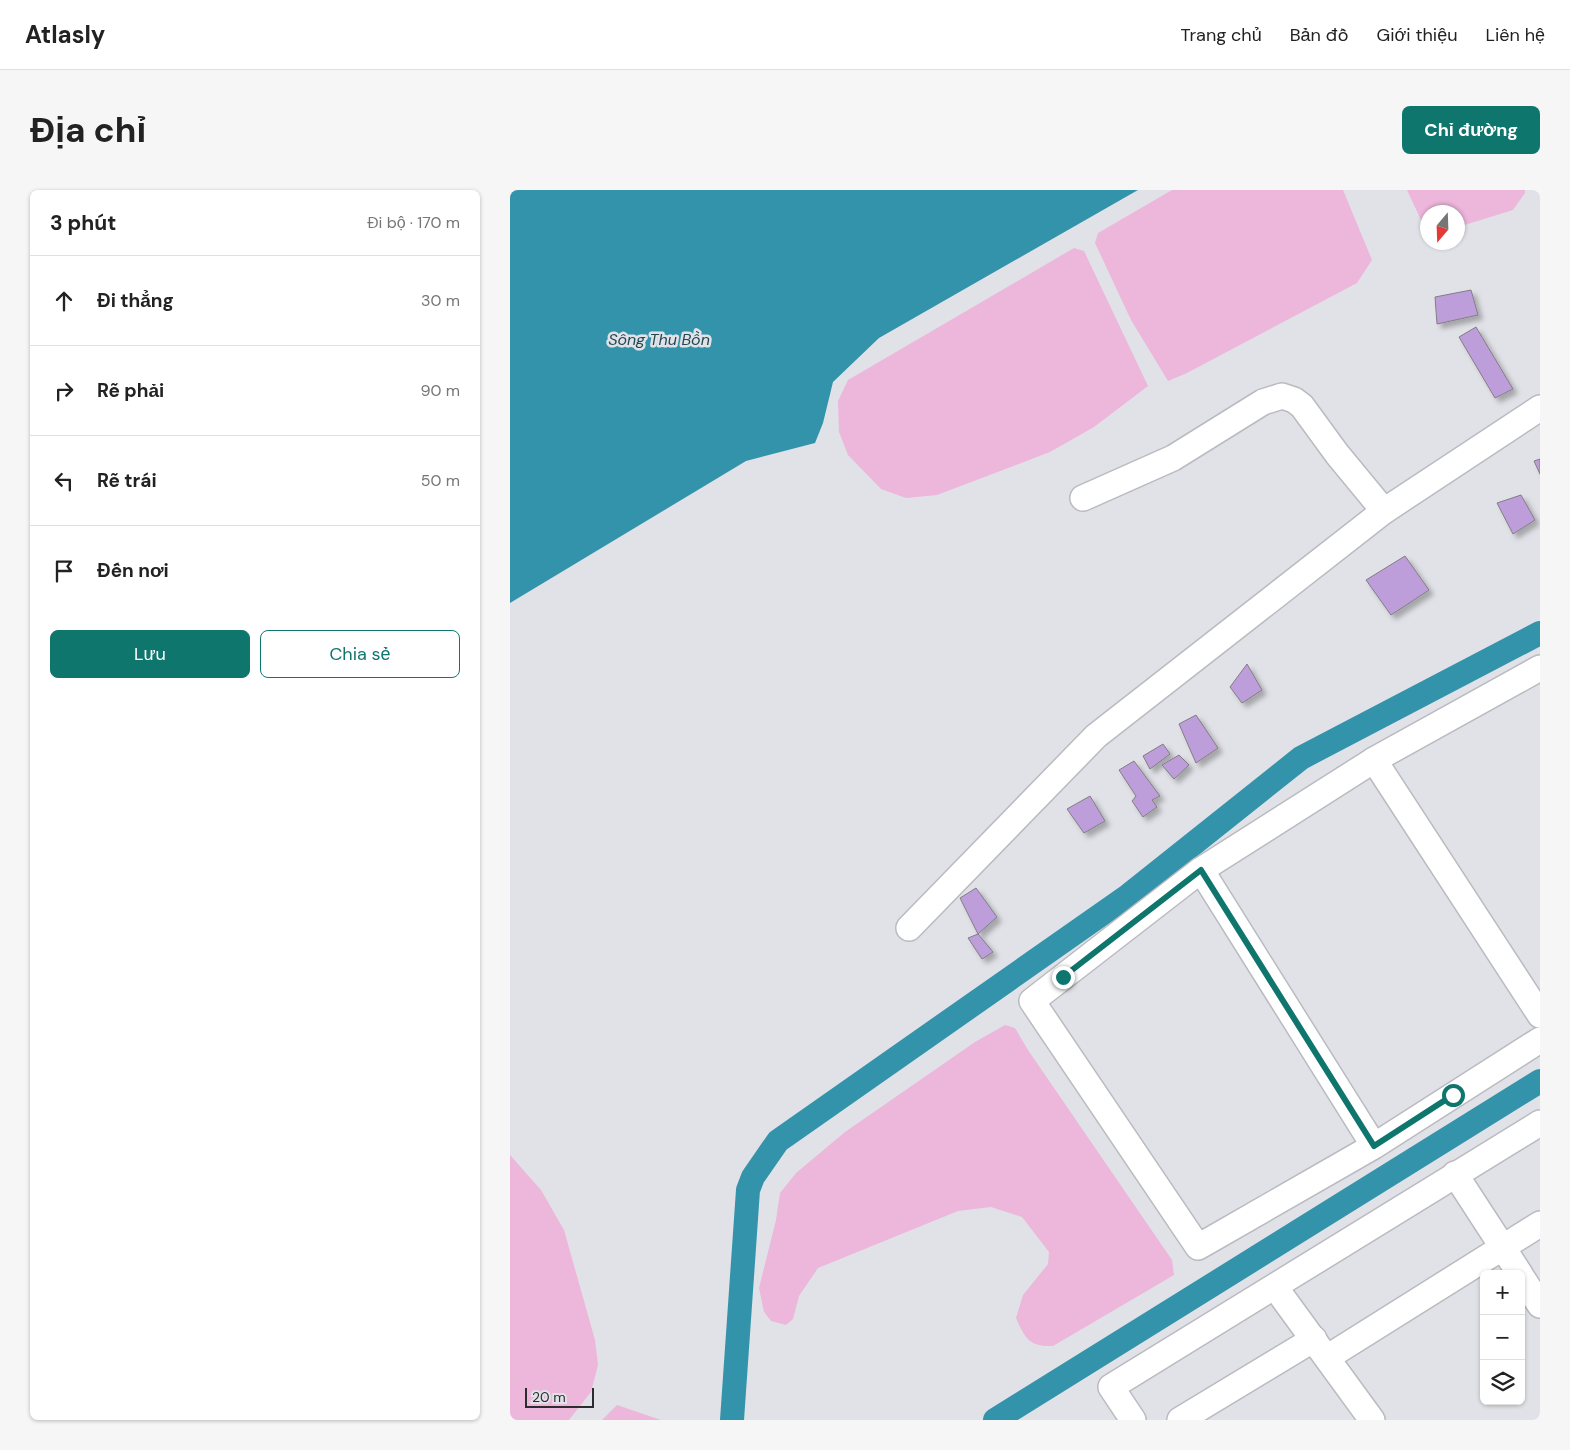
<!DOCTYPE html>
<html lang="vi">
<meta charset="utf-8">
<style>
body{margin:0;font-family:"DM Sans",sans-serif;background:#f6f6f6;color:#222}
.controls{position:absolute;right:15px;bottom:15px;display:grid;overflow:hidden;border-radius:8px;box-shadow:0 1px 4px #0004}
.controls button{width:45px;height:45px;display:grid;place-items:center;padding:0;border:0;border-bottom:1px solid #e0e0e0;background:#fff;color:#222;font:25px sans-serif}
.compass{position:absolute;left:910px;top:15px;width:45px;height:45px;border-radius:50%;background:#fff;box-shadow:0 1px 4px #0004;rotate:199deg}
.scale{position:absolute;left:15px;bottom:12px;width:69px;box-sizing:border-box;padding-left:5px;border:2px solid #2d2d2f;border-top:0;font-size:14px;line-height:18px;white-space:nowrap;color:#2d2d2f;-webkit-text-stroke:4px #e1e2e7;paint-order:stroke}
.stop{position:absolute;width:15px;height:15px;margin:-11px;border:4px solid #0f766e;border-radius:50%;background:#fff}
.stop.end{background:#0f766e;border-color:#fff;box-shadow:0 1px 5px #0008}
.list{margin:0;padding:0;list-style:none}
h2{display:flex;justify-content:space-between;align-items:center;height:65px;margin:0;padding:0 20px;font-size:21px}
h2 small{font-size:16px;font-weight:400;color:#767676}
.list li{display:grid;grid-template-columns:32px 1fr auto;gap:15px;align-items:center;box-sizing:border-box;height:90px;padding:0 20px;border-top:1px solid #e0e0e0}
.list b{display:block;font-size:19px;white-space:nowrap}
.list em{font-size:16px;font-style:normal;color:#767676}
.actions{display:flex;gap:10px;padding:15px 20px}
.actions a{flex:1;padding:11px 0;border:1px solid #0f766e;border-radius:8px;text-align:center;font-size:18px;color:#0f766e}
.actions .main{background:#0f766e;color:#fff}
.icon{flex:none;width:28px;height:28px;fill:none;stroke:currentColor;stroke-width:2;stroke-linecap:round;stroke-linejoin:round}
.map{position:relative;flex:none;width:1030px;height:1230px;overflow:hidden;border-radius:8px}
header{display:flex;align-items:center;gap:30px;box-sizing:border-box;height:70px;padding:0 25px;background:#fff;border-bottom:1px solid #e0e0e0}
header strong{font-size:24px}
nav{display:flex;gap:28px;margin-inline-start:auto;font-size:18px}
.intro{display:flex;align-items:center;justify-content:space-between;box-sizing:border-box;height:120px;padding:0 30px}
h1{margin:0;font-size:35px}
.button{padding:12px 22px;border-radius:8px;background:#0f766e;color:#fff;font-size:18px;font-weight:700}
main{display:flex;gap:30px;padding:0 30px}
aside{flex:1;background:#fff;border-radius:8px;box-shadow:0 1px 4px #0004}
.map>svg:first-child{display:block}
.green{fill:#edb6db}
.water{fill:#3393ab}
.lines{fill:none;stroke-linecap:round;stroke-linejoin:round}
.canal{stroke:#3393ab;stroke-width:24}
.building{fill:#be9ddb;stroke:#807e83;filter:url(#shadow)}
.minor-casing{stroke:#babbc0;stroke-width:28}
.minor{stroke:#fff;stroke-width:25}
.route{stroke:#0f766e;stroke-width:6}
.labels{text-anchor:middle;stroke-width:5;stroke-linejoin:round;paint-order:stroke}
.water-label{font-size:16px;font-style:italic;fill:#1f4853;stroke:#e1e2e7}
</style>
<header>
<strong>Atlasly</strong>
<nav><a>Trang chủ</a><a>Bản đồ</a><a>Giới thiệu</a><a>Liên hệ</a></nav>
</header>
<div class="intro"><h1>Địa chỉ</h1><a class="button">Chỉ đường</a></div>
<main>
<aside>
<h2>3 phút<small>Đi bộ · 170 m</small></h2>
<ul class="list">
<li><svg class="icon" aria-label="ahead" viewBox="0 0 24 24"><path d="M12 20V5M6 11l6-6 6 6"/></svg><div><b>Đi thẳng</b></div><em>30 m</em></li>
<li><svg class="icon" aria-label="right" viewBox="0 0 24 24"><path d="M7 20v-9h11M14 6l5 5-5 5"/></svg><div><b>Rẽ phải</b></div><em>90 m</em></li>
<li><svg class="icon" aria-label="left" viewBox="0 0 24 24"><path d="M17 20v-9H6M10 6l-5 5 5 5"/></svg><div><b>Rẽ trái</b></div><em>50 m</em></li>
<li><svg class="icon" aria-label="arrive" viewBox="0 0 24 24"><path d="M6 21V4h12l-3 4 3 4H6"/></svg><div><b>Đến nơi</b></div></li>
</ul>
<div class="actions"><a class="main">Lưu</a><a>Chia sẻ</a></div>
</aside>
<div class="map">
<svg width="1030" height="1230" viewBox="0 0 1030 1230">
<defs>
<filter id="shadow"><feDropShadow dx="4.5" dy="4.5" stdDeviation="2.5" flood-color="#0004"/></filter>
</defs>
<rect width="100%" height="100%" fill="#e1e2e7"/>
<g class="green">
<path d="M662 0H833L862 70 847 93 677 183 658 191 621 130 585 53 588 43Z"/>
<path d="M897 0H1015V3L1003 20 948 37V22H918L917 37 911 30Z"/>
<path d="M564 58 574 61 638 196 584 237 540 262 427 305 396 308 371 299 338 265 329 242 328 211 338 190Z"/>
<path d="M495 835 505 838 518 860 662 1070 664 1085 543 1156C519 1157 515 1148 506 1128L513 1105 538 1074 539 1062 512 1027 481 1017 448 1021 308 1078 289 1106 283 1129 276 1135 261 1131 254 1122 249 1098 266 1030 270 1003 286 983 335 942 465 852Z"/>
<path d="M0 965 31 1000 54 1040 85 1150 88 1175 81 1202 59 1230H0Z"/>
<path d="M107 1215 151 1230H92Z"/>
</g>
<path class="water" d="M0 0H628L369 148 323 192 313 233 305 253 236 271 0 413Z"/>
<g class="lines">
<g class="canal">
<path d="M222 1230 238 1000 243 987 268 951 619 705 791 568 1030 443"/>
<path d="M485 1230 1030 891"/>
</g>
</g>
<g class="building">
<path d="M961 100 968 125 927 134 925 107Z"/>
<path d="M966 137 1003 199 985 208 949 147Z"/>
<path d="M1030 269V284L1024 271Z"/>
<path d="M1011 305 1025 330 1003 344 987 313Z"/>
<path d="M895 366 919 400 881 425 856 390Z"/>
<path d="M737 474 752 500 732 513 720 497Z"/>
<path d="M686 525 708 558 686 573 669 534Z"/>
<path d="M653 554 660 564 640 579 633 566Z"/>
<path d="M669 565 679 575 664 589 652 575Z"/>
<path d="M624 571 650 606 642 610 647 617 633 627 622 611 626 606 609 580Z"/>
<path d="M580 606 595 631 574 643 557 619Z"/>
<path d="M466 698 487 727 468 744 450 708Z"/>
<path d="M468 744 483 762 472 769 458 748Z"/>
</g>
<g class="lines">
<g class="minor-casing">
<g id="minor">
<path d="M573 308 663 268 753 212 772 206 784 210 792 216 827 264 874 321"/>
<path d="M864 570 1030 825"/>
<path d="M691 680 864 570 1030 478"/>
<path d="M399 738 586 546 874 321 1030 218"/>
<path d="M864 956 691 680 522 811 688 1057 864 956 1030 850"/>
<path d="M945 984 1010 1084"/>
<path d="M1011 1086 1030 1115"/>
<path d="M765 1097 862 1230"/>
<path d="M818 1167 1030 1034"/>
<path d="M623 1230 601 1197 1030 933"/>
<path d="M670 1230 804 1149"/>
</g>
</g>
<use href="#minor" class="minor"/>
</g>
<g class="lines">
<path class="route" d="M553 787 691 680 864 956 943 905"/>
</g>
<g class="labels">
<g class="water-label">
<text x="149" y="155">Sông Thu Bồn</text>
</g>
</g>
</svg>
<div class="controls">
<button>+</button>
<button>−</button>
<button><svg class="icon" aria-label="layers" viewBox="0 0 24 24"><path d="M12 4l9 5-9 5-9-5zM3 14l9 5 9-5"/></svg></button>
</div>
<svg class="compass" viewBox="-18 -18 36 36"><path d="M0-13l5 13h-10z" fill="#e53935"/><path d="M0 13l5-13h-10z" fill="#767676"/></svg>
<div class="scale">20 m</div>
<div class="stop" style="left:943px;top:905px"></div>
<div class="stop end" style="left:553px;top:787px"></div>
</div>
</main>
